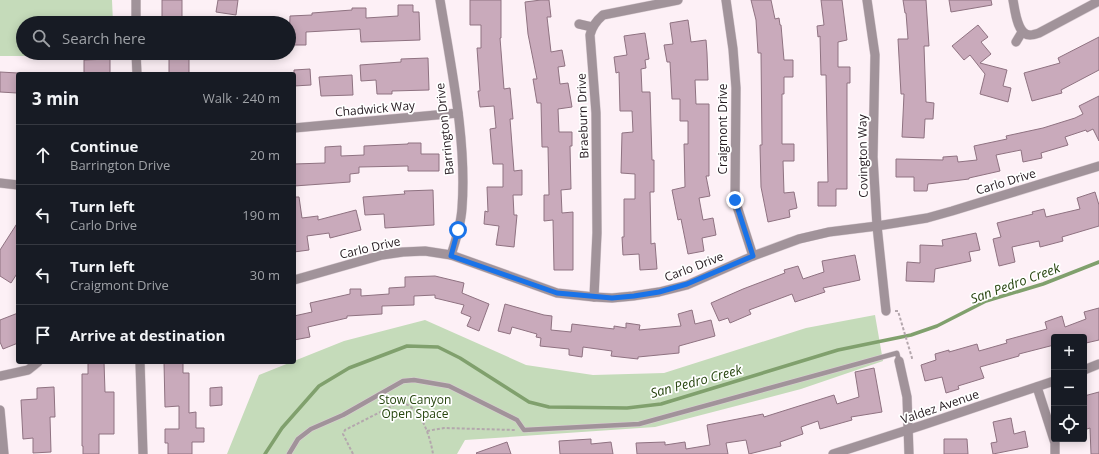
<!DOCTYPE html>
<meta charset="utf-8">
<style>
body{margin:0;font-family:"Open Sans",sans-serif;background:#242831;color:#f1f3f6}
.controls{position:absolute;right:12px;bottom:12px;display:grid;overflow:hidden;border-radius:4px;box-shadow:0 2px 10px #0003}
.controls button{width:36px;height:36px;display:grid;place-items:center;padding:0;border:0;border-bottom:1px solid #363941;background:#171b24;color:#f1f3f6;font:20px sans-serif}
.stop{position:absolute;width:12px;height:12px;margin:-9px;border:3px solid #1a73e8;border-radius:50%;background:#fff}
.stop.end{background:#1a73e8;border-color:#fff;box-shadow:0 1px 4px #0008}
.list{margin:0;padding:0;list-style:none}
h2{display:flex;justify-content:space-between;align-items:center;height:52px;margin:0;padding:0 16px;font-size:17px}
h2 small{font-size:13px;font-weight:400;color:#9ea1a6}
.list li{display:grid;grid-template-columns:26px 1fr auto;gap:12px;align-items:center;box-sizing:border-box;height:60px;padding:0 16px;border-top:1px solid #363941}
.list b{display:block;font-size:15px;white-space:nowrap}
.list p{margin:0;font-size:13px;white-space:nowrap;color:#9ea1a6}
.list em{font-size:13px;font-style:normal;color:#9ea1a6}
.icon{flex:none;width:22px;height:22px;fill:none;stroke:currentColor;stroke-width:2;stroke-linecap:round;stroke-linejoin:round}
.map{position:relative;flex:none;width:1099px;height:454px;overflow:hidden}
.search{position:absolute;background:#171b24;box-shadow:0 2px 10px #0003;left:16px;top:16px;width:280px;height:44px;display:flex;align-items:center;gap:10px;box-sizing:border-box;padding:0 14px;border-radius:22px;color:#9ea1a6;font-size:15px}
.panel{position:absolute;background:#171b24;box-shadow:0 2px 10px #0003;left:16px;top:72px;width:280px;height:292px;border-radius:4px}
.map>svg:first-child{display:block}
.green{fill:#c5dbba}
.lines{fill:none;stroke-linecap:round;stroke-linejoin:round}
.stream{stroke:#80a06d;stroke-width:3.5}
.building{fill:#c9aabb;stroke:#8f7281}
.service-casing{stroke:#dacdd3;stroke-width:5.5}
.minor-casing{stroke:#dacdd3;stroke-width:10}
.path{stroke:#b4a7ad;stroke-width:2;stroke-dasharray:3 2;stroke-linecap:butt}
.service{stroke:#a1939a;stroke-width:4.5}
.minor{stroke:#a1939a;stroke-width:9}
.route{stroke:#1a73e8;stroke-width:5}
.labels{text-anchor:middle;stroke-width:3.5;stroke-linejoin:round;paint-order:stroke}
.street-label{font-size:12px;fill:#23181e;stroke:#fff}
.park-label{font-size:12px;fill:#26450e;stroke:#fff}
.water-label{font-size:13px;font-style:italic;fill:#26440e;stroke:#fff}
</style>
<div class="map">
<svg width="1099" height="454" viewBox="0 0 1099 454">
<rect width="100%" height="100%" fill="#fdf0f6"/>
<g class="green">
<path d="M0 0H112L113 23H23V53H63V56H0Z"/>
<path d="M875 315 883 361 801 389 655 427 465 440 457 454H227L259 375 344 341 425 320 526 365 593 375 664 373 806 328Z"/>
</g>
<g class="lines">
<path class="stream" d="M265 454 282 428 319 386 349 368 407 346 438 347 460 358 529 402 549 407 627 408 661 404 838 350 911 335 937 326 986 301 1043 284 1099 262"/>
</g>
<g class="building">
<rect x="162" y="0" width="20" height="23"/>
<path d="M218 0H238L236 15 216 12Z"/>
<path d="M470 0H501V38H500L504 89 510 88 513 119H510L514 171 522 170V195H513L514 215H517L514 247 496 245 499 226 484 224 485 211 488 212 487 187H503V164H493L490 129 496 128 494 106 480 107 478 91H480L477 48H481V25H470Z"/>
<path d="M541 0H549L551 17H547L551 52 562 50 565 66 558 67 560 84 568 83 572 107 558 109 559 132H572V146H570L571 189 561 190 562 213 573 212V270H554L553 220 544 221V195H549L548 147H542L541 103H537L533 79H537L528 34 525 2Z"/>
<path d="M751 0H771L775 19 779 18 780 25H781L784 60H793V77H784V94H782V144H794V161H783L784 193 794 192 797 208 789 210 790 217 768 222 761 187 760 145H762L761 53H758L756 20Z"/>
<path d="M821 0H842L847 40 838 42V67H850V83H847V189H836V206H818V182H828L826 75H821L820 36 818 37 817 26 824 25Z"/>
<path d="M903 0H926L929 46H924L926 102 934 103 933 119H925L924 138 902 137 904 94H901L898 39H908L906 13H905Z"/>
<path d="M949 0H991L992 5 951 12Z"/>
<path d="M398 5H413V12H419L420 40 361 42 360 29 306 32V45H289L290 16 312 15V13L352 10V8H366V18L398 16Z"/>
<path d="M688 20 691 42 706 40 707 53 708 80H695L696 104H709V176H706L710 196 699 198 703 220 713 218 716 235 702 238 704 251 688 254 681 219 678 220 672 190 685 187 684 144H688V121H680V99H672L670 62H667L664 45 673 44 670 23Z"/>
<path d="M978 25 988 37 981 42 991 54 980 63 1007 70 1003 86 1011 88 1008 102 980 94 985 74 970 55 964 60 952 46Z"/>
<path d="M645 33 649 59 645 60 646 68 641 69 642 92H650L652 160H654V192H650L651 244 655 243 657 269 640 270 639 254 623 255 622 237H624V199H635V174L621 173 622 133 633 132 632 111H620L619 72 616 73 614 57 627 55 624 36Z"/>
<path d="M1099 37V70L1061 90 1062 93 1032 101 1024 73 1060 63 1058 58Z"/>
<rect x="169" y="53" width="20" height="21"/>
<path d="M428 58 429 90 392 91V94H377L376 80 361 81 360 65 401 62V59Z"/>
<path d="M110 59V74H84V60Z"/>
<path d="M310 69 311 85 294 86V70Z"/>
<path d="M0 72 18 73 17 93 0 92Z"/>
<path d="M352 75 353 95 321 96 319 77Z"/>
<path d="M1099 96V141L1093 129 1087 132 1086 130 1065 137 1068 145 1041 153 1042 158 1023 162 1021 150 996 155 1000 171 969 178V179L928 184 927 191H914V177H896V159L943 160V157L957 156 958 162 977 160 974 146 1007 139 1006 136 1043 128 1075 118 1083 114 1079 106Z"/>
<path d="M408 143H421V154H439V171H408V166L359 167V173L350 174V182L294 186V164L325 163V147L341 146V156L364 155V146L408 144Z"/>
<path d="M433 190 434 225 385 228 384 214 365 215 363 197 405 194 404 191Z"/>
<path d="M1095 192 1099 205V226L1062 237 1063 241 1040 247 1039 241 1012 247 1015 262 999 266 993 239 1001 237 997 223 1033 214 1032 212 1044 209 1046 217 1080 209 1077 198Z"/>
<path d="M294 197H299L302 218 318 216V220L356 210 361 230 330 238 329 233 307 236 309 250 294 252Z"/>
<path d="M18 222V272L11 283 0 276V250Z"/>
<path d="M976 233 980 250 969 252 971 261 935 269 934 282 906 281 907 262 920 263V245L943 246 942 240Z"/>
<path d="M855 255 860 280 823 288 825 292 795 302 792 294 749 310 751 314 730 323 728 318 719 321 711 303 743 289 785 273 784 270 798 266 803 279 824 272 822 261Z"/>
<path d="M435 276 464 283 462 293 489 304 479 331 467 326 471 317 461 313 464 305 435 298V295L414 296V305L382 306V314L347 316V318L308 327 310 337 294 340V316L312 312 310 303 350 294V289H361V296L389 294V288L405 287V277Z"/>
<path d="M505 304 544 315 552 316 551 330 571 332 572 324 614 329V326L626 328V323L640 325 639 330 681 326 678 314 692 310 695 324 711 320 715 336 679 346V353L638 357V359L611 356 612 351 583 347 582 357 569 355V349L540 346 541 338 536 337 537 334 512 327 510 334 498 331Z"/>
<path d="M1099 308V340L1086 343 1085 337H1054V345L1019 354V356L980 367 984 378 958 386 959 389 946 393 942 377 925 381 921 365 936 360 935 354 949 350V352L977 344 979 351 1007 343 1006 340 1047 329 1045 322 1062 316 1065 327 1086 319 1084 312Z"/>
<path d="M18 313V343L3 349 0 342V320Z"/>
<path d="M88 362H104L105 392H114V434H99V454H83V446H82V374H88Z"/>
<path d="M164 362H183V373H189V413L196 412V428H204V442H192V454H168V443H165V429H179V406L165 407Z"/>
<path d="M874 368 882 412 851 417 852 420 820 429 818 421 801 427 803 434 780 442 781 446 749 454 746 440 726 443 728 454H637L636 443 665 442V445L685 442 686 449 710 445 707 425 763 414 764 417 834 395 837 404 859 397 855 372Z"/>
<path d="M54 387 55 417H50L51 452 33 453V438L23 439 21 400 37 399V388Z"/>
<path d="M222 387V405L210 406V388Z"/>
<path d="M1099 392V454H1091L1090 428 1084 430V396Z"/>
<path d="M1011 418 1014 434 1025 431 1028 447 993 454 991 443 997 442 993 422Z"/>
<path d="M591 439V444L611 442 613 454H560L559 441Z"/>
<path d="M944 439H967L968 454H944Z"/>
<path d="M507 442 511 454H477L476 453Z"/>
</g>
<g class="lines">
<g class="service-casing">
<path id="service" d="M289 454 298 439 311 429 343 415 403 381 414 380 449 386 517 420 524 430 639 424 897 353 899 361"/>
</g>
<g class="minor-casing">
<g id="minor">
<path d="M136 0V23"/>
<path d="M440 0C451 67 467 141 462 208 461 224 456 240 451 255"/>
<path d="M726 0 733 49 736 88 735 200 753 256"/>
<path d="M867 0 875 55 873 157 877 226 886 311"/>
<path d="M1013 0C1015 10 1017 35 1030 35 1033 35 1036 34 1039 33L1099 1"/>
<path d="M579 24 592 27"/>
<path d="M1016 42 1022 32"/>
<path d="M136 53 137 74"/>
<path d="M294 128 458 113"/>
<path d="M0 183 18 185"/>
<path d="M294 280 382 255 403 252 425 251 451 255 557 293 594 297 612 298 633 296 659 292 687 285 753 256 799 239 829 232 877 226 927 218 952 211 1099 166"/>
<path d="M594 297 597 233 596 113 590 35C592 26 596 21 603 15L678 0"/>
<path d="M899 361 907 397 909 454"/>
<path d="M140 362 143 454"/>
<path d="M1084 370 1099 364"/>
<path d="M0 376 28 370 38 362"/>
<path d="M1037 387 1055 443V454"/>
<path d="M0 410 4 454"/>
<path d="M833 454 923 425 1054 381"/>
</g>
</g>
<g class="path">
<path d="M895 311H898L912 358H909"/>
<path d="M427 431 444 428 515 430"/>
<path d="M353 454 343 434 345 430 400 402C421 406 430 436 433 454"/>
</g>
<use href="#service" class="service"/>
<use href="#minor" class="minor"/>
</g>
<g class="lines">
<path class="route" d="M458 230 451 256 557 293 612 298 634 296 659 292 687 284 753 256 735 200"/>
</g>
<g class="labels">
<g class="street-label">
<text transform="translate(375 109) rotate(-5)" y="4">Chadwick Way</text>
<text transform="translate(583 116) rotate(-92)" y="4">Braeburn Drive</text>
<text transform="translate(445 129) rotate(-96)" y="4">Barrington Drive</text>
<text transform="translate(723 129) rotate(-90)" y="4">Craigmont Drive</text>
<text transform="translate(863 156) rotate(-91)" y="4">Covington Way</text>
<text transform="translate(1006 182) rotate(-17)" y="4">Carlo Drive</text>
<text transform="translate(370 248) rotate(-13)" y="4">Carlo Drive</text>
<text transform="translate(694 267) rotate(-21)" y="4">Carlo Drive</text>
<text transform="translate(940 407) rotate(-19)" y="4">Valdez Avenue</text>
</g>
<g class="park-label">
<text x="415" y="404">Stow Canyon<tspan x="415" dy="14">Open Space</tspan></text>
</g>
<g class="water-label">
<text transform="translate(1015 283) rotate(-20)" y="5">San Pedro Creek</text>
<text transform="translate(696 381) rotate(-15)" y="5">San Pedro Creek</text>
</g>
</g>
</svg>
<div class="controls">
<button>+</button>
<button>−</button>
<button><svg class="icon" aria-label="locate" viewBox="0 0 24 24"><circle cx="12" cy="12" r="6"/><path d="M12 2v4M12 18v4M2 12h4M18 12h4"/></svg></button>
</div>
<div class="stop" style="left:458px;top:230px"></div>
<div class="stop end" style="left:735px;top:200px"></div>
<div class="search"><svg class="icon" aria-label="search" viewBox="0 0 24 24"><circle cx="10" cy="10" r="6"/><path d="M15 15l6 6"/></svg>Search here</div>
<section class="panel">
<h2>3 min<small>Walk · 240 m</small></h2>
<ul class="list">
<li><svg class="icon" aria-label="ahead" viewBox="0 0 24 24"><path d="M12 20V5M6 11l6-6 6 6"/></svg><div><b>Continue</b><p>Barrington Drive</p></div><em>20 m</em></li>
<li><svg class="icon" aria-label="left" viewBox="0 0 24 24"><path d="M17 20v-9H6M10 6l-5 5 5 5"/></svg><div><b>Turn left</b><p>Carlo Drive</p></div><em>190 m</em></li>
<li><svg class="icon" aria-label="left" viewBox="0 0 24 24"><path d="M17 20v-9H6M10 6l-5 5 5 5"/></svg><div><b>Turn left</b><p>Craigmont Drive</p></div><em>30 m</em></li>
<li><svg class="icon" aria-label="arrive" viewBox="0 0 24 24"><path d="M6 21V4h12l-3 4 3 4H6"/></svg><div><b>Arrive at destination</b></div></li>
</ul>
</section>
</div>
